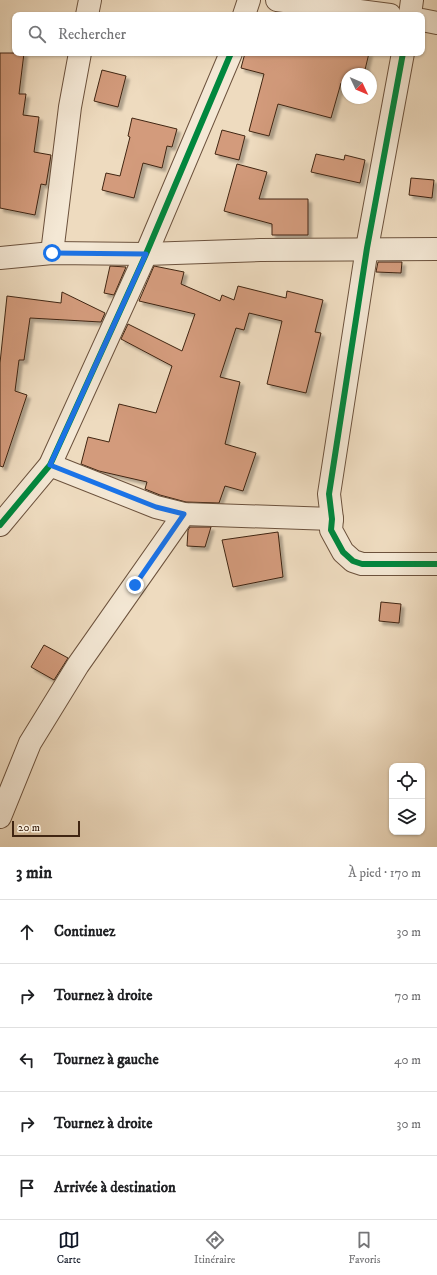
<!DOCTYPE html>
<html lang="fr">
<meta charset="utf-8">
<style>
body{margin:0;font-family:"IM FELL DW Pica",serif;background:#f2f2f2;color:#202124}
.controls{position:absolute;right:12px;bottom:12px;display:grid;overflow:hidden;border-radius:8px;box-shadow:0 1px 3px #0004}
.controls button{width:36px;height:36px;display:grid;place-items:center;padding:0;border:0;border-bottom:1px solid #e0e0e0;background:#fff;color:#202124;font:20px sans-serif}
.compass{position:absolute;left:341px;top:68px;width:36px;height:36px;border-radius:50%;background:#fff;box-shadow:0 1px 3px #0004;rotate:134deg}
.scale{position:absolute;left:12px;bottom:10px;width:68px;box-sizing:border-box;padding-left:4px;border:2px solid #402512;border-top:0;font-size:11px;line-height:14px;white-space:nowrap;color:#402512;-webkit-text-stroke:3px #f4e8d5;paint-order:stroke}
.stop{position:absolute;width:12px;height:12px;margin:-9px;border:3px solid #1a73e8;border-radius:50%;background:#fff}
.stop.end{background:#1a73e8;border-color:#fff;box-shadow:0 1px 4px #0008}
.list{margin:0;padding:0;list-style:none}
h2{display:flex;justify-content:space-between;align-items:center;height:52px;margin:0;padding:0 16px;font-size:17px}
h2 small{font-size:13px;font-weight:400;color:#757577}
.list li{display:grid;grid-template-columns:26px 1fr auto;gap:12px;align-items:center;box-sizing:border-box;height:64px;padding:0 16px;border-top:1px solid #e0e0e0}
.list b{display:block;font-size:15px;white-space:nowrap}
.list em{font-size:13px;font-style:normal;color:#757577}
.icon{flex:none;width:22px;height:22px;fill:none;stroke:currentColor;stroke-width:2;stroke-linecap:round;stroke-linejoin:round}
.map{position:relative;flex:none;width:437px;height:847px;overflow:hidden}
.search{position:absolute;background:#fff;box-shadow:0 1px 3px #0004;left:12px;right:12px;top:12px;height:44px;display:flex;align-items:center;gap:10px;box-sizing:border-box;padding:0 14px;border-radius:8px;color:#757577;font-size:15px}
.sheet{height:372px;background:#fff}
nav{display:flex;justify-content:space-around;align-items:center;box-sizing:border-box;height:56px;border-top:1px solid #e0e0e0;background:#fff;font-size:11px;color:#757577}
nav a{display:grid;justify-items:center;gap:2px}
nav .on{color:#111827}
.map>svg:first-child{display:block}
.building{fill:#d39b7b;stroke:#402512;filter:url(#shadow)}
.lines{fill:none;stroke-linecap:round;stroke-linejoin:round}
.minor-casing{stroke:#6c523d;stroke-width:24}
.minor{stroke:#f4e8d5;stroke-width:22}
.cycleway-casing{stroke:#f4e8d5;stroke-width:8}
.cycleway{stroke:#00873e;stroke-width:6}
.route{stroke:#1a73e8;stroke-width:5}
</style>
<div class="map">
<svg width="437" height="847" viewBox="0 0 437 847">
<defs>
<filter id="shadow"><feDropShadow dx="3.5" dy="3.5" stdDeviation="1" flood-color="#0004"/></filter>
</defs>
<rect width="100%" height="100%" fill="#eedbbf"/>
<filter id="stains"><feTurbulence type="fractalNoise" baseFrequency=".005" numOctaves="4"/><feColorMatrix values="0 0 0 0 .2 0 0 0 0 .09 0 0 0 0 .02 0 0 0 .5 -.17"/></filter>
<radialGradient id="worn" r=".72"><stop offset=".6" stop-color="#630" stop-opacity="0"/><stop offset="1" stop-color="#630" stop-opacity=".3"/></radialGradient>
<g class="building">
<path d="M0 53H24L19 94H26L23 115 39 117 34 152 51 155 46 185 41 184 35 215 0 208Z"/>
<path d="M245 53H369L364 74H347V84L341 83 331 118 278 104 269 136 249 131 264 74 241 68Z"/>
<path d="M102 70 126 76 118 107 94 101Z"/>
<path d="M132 118 177 129 172 147 167 146 162 168 143 163 134 198 102 190 106 173 120 176 130 137 128 136Z"/>
<path d="M222 130 245 136 239 160 215 154Z"/>
<path d="M316 154 344 160 345 155 365 160 360 183 311 172Z"/>
<path d="M237 164 267 172 259 199H308V235H272V224L224 211Z"/>
<path d="M411 178 434 180 432 198 409 195Z"/>
<path d="M378 262H402L401 273 376 272Z"/>
<path d="M110 266 126 267 114 295 104 293Z"/>
<path d="M154 266 184 272 181 284 220 301 222 295 234 300 238 286 286 298 287 291 323 300 315 332 321 333 306 393 267 384 282 321 249 313 244 330 236 328 220 377 240 382 225 444 256 453 243 491 225 486 219 503 186 502 160 495 145 489 147 482 99 471 81 464 88 437 109 442 119 404 156 413 172 366 121 339 128 324 182 351 195 314 139 301Z"/>
<path d="M62 292 105 313 101 322 30 318 24 360H19L15 391 27 395 3 467 0 466V363L7 296 61 303Z"/>
<path d="M190 527H211L205 547 187 546 188 530Z"/>
<path d="M278 532 283 577 233 587 222 540Z"/>
<path d="M381 602 401 604 399 623 379 621Z"/>
<path d="M44 645 68 658 54 680 31 667Z"/>
</g>
<g class="lines">
<g class="minor-casing">
<g id="minor">
<path d="M277 0 390 15"/>
<path d="M87 15 90 0"/>
<path d="M244 15 249 0"/>
<path d="M410 15 412 0"/>
<path d="M422 20 437 23"/>
<path d="M403 53 367 248 329 494 332 519 331 530 343 552 353 561 362 564H437"/>
<path d="M52 253 70 107 80 53"/>
<path d="M0 258 52 253 146 254 260 250 437 249"/>
<path d="M50 465 156 507 184 514 332 519"/>
<path d="M0 525 50 465 146 254 231 53"/>
<path d="M0 817 30 743 78 665 184 514"/>
</g>
</g>
<use href="#minor" class="minor"/>
<g class="cycleway-casing">
<g id="cycleway">
<path d="M403 53 367 248 329 494 332 519 331 530 343 552 353 561 362 564H437"/>
<path d="M0 525 50 465 146 254 231 53"/>
</g>
</g>
<use href="#cycleway" class="cycleway"/>
</g>
<g class="lines">
<path class="route" d="M52 253 146 254 50 465 156 507 184 514 135 585"/>
</g>
<rect width="100%" height="100%" filter="url(#stains)"/>
<rect width="100%" height="100%" fill="url(#worn)"/>
</svg>
<div class="controls">
<button><svg class="icon" aria-label="locate" viewBox="0 0 24 24"><circle cx="12" cy="12" r="6"/><path d="M12 2v4M12 18v4M2 12h4M18 12h4"/></svg></button>
<button><svg class="icon" aria-label="layers" viewBox="0 0 24 24"><path d="M12 4l9 5-9 5-9-5zM3 14l9 5 9-5"/></svg></button>
</div>
<svg class="compass" viewBox="-18 -18 36 36"><path d="M0-13l5 13h-10z" fill="#e53935"/><path d="M0 13l5-13h-10z" fill="#757577"/></svg>
<div class="scale">20 m</div>
<div class="stop" style="left:52px;top:253px"></div>
<div class="stop end" style="left:135px;top:585px"></div>
<div class="search"><svg class="icon" aria-label="search" viewBox="0 0 24 24"><circle cx="10" cy="10" r="6"/><path d="M15 15l6 6"/></svg>Rechercher</div>
</div>
<section class="sheet">
<h2>3 min<small>À pied · 170 m</small></h2>
<ul class="list">
<li><svg class="icon" aria-label="ahead" viewBox="0 0 24 24"><path d="M12 20V5M6 11l6-6 6 6"/></svg><div><b>Continuez</b></div><em>30 m</em></li>
<li><svg class="icon" aria-label="right" viewBox="0 0 24 24"><path d="M7 20v-9h11M14 6l5 5-5 5"/></svg><div><b>Tournez à droite</b></div><em>70 m</em></li>
<li><svg class="icon" aria-label="left" viewBox="0 0 24 24"><path d="M17 20v-9H6M10 6l-5 5 5 5"/></svg><div><b>Tournez à gauche</b></div><em>40 m</em></li>
<li><svg class="icon" aria-label="right" viewBox="0 0 24 24"><path d="M7 20v-9h11M14 6l5 5-5 5"/></svg><div><b>Tournez à droite</b></div><em>30 m</em></li>
<li><svg class="icon" aria-label="arrive" viewBox="0 0 24 24"><path d="M6 21V4h12l-3 4 3 4H6"/></svg><div><b>Arrivée à destination</b></div></li>
</ul>
</section>
<nav>
<a class="on"><svg class="icon" aria-label="map" viewBox="0 0 24 24"><path d="M3 6l6-2 6 2 6-2v14l-6 2-6-2-6 2zM9 4v14M15 6v14"/></svg>Carte</a>
<a><svg class="icon" aria-label="directions" viewBox="0 0 24 24"><path d="M12 3l9 9-9 9-9-9zM9 14v-3h6M13 9l2 2-2 2"/></svg>Itinéraire</a>
<a><svg class="icon" aria-label="saved" viewBox="0 0 24 24"><path d="M7 4h10v16l-5-4-5 4z"/></svg>Favoris</a>
</nav>
